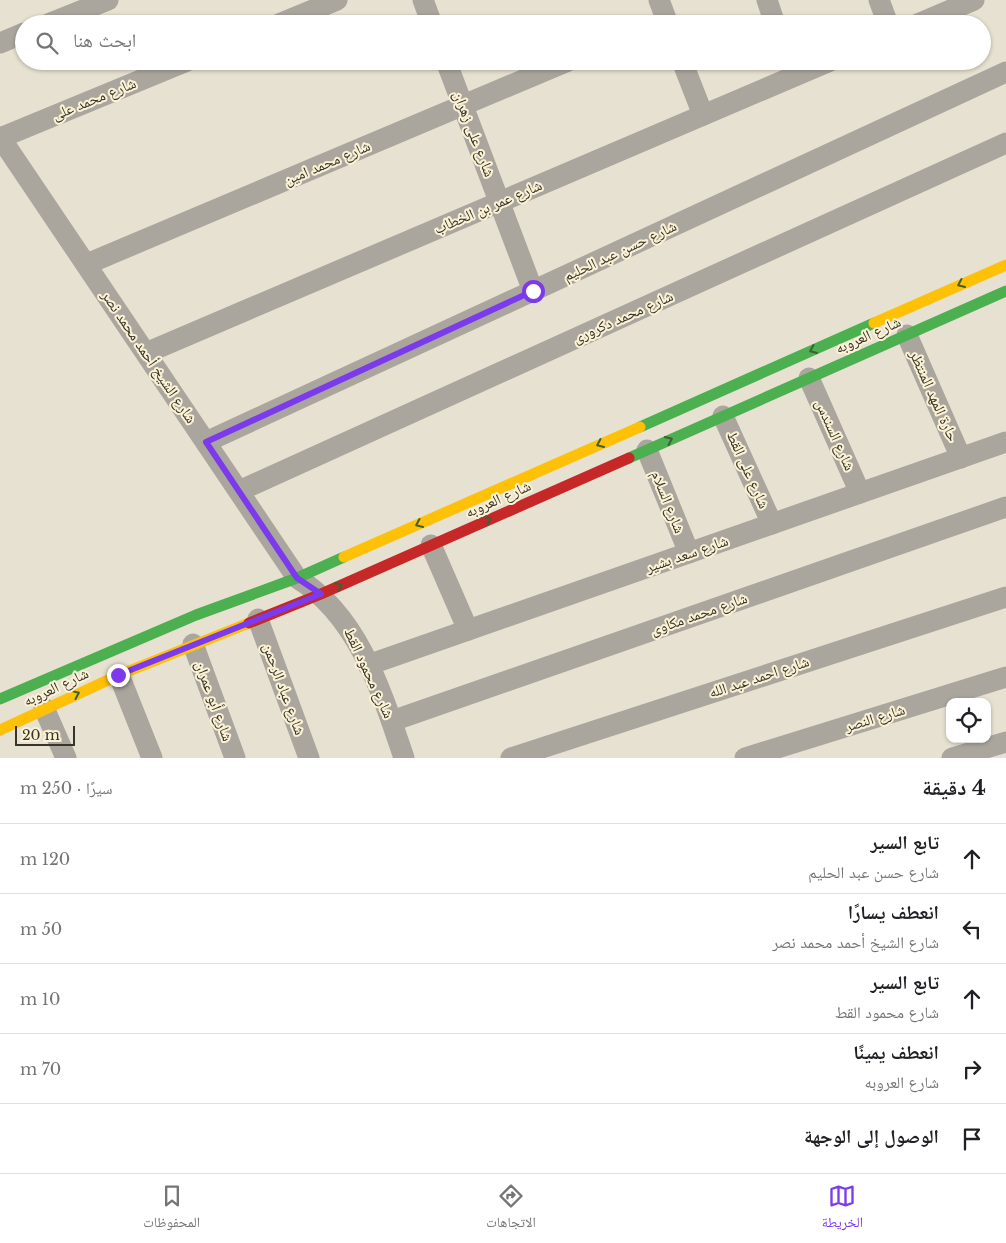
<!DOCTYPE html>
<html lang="ar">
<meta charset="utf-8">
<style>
body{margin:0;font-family:"Libre Baskerville","Noto Naskh Arabic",serif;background:#f2f2f2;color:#202124;direction:rtl}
.controls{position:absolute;right:15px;bottom:15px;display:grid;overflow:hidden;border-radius:10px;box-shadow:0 1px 4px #0004}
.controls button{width:45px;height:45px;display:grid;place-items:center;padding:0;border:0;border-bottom:1px solid #e0e0e0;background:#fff;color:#202124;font:25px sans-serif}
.scale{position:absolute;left:15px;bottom:12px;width:60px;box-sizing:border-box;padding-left:5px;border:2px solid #373429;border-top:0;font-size:14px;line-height:18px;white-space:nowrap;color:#373429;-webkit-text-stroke:4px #fbf2d6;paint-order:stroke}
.stop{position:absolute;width:15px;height:15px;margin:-11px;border:4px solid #7c3aed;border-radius:50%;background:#fff}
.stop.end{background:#7c3aed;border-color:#fff;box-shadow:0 1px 5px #0008}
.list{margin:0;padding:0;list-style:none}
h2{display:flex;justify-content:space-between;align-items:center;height:65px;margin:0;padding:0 20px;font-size:21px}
h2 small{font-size:16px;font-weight:400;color:#757577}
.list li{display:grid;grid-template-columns:32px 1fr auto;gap:15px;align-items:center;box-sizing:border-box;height:70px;padding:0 20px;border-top:1px solid #e0e0e0}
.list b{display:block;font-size:19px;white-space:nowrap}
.list p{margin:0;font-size:16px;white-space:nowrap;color:#757577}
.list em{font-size:16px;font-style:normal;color:#757577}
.icon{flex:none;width:28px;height:28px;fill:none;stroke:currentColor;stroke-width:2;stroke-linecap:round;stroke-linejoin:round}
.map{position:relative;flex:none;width:1006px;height:758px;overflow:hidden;direction:ltr}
.search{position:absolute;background:#fff;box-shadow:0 1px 4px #0004;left:15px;right:15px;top:15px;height:55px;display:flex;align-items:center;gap:12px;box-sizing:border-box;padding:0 18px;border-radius:28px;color:#757577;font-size:19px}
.sheet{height:415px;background:#fff}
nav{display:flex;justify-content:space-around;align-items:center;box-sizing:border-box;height:70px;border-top:1px solid #e0e0e0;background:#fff;font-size:14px;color:#757577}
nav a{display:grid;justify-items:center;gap:2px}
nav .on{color:#7c3aed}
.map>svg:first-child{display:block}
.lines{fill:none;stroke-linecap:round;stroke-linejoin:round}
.street{stroke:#aaa69e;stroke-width:21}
.fast{stroke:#4caf50;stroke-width:11}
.slow{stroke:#ffc107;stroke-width:11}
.jam{stroke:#c62828;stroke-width:11}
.oneway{stroke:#3e5f37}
.route{stroke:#7c3aed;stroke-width:6}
.labels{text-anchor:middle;stroke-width:4;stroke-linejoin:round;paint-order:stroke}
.street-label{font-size:15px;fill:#373429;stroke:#fbf2d6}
</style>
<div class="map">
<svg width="1006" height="758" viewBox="0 0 1006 758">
<rect width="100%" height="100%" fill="#e6e1d1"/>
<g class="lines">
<g class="street">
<path d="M423 0 432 24"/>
<path d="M659 0 668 24"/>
<path d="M767 0 775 24"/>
<path d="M879 0 888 24"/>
<path d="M48 24 108 0"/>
<path d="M279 24 337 0"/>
<path d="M918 24 974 0"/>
<path d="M0 43 24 33"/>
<path d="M446 61 533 291"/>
<path d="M682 61 703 115"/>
<path d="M0 137 297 578C359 616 382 693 404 758"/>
<path d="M0 138 187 61"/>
<path d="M87 264 568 61"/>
<path d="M907 335 961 458"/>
<path d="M146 353 830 61"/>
<path d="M809 378 860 493"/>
<path d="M723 416 772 524"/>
<path d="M206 442 1006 72"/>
<path d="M647 450 689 553"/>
<path d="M239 491 1006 143"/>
<path d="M431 545 468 630"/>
<path d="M258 619 309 758"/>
<path d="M193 644 235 758"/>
<path d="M368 665 1006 442"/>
<path d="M119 675 152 758"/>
<path d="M44 708 66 758"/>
<path d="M392 721 1006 507"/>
<path d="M511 758 1006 597"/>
<path d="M745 758 1006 677"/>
<path d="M952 758 1006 742"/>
</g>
<g class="fast">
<path d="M640 427 874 323"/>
<path d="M629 458 1006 291"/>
<path d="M0 699 196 615 297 578 344 557"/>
</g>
<g class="slow">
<path d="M874 323 1006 265"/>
<path d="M344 557 640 427"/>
<path d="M0 730 119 675 249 623"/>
</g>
<path class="jam" d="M249 623 321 594 629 458"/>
</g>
<defs><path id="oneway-chevron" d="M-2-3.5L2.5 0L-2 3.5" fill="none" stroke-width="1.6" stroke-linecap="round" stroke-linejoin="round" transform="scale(1.25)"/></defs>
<g class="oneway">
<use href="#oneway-chevron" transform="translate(961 284) rotate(156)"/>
<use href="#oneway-chevron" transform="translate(813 350) rotate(156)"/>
<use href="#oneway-chevron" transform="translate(669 440) rotate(-24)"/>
<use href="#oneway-chevron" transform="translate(600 444) rotate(156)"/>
<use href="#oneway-chevron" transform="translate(488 520) rotate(-24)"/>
<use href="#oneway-chevron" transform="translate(419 524) rotate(156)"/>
<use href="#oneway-chevron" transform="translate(339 586) rotate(-24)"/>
<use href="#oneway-chevron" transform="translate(76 694) rotate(-24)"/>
</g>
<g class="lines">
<path class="route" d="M118 675 321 594 297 578 206 442 533 291"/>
</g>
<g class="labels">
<g class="street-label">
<text transform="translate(94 99) rotate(-22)" y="5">شارع محمد على</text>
<text transform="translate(474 134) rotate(69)" y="5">شارع على زهران</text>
<text transform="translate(327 163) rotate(-23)" y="5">شارع محمد امين</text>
<text transform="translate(488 207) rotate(-23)" y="5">شارع عمر بن الخطاب</text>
<text transform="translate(620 251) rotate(-25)" y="5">شارع حسن عبد الحليم</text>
<text transform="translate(623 317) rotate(-24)" y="5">شارع محمد دكرورى</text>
<text transform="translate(868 335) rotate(-24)" y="5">شارع العروبه</text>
<text transform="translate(149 357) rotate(56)" y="5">شارع الشيخ أحمد محمد نصر</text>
<text transform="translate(934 396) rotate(66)" y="5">حارة المهد المنتظر</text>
<text transform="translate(835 435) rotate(66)" y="5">شارع السندس</text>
<text transform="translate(748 470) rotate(66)" y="5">شارع على القط</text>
<text transform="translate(498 499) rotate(-24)" y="5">شارع العروبه</text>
<text transform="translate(668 502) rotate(68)" y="5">شارع السلام</text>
<text transform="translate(687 554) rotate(-19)" y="5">شارع سعد بشير</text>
<text transform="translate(699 614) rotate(-19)" y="5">شارع محمد مكاوى</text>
<text transform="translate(369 673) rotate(65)" y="5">شارع محمود القط</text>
<text transform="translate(759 677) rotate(-18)" y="5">شارع احمد عبد الله</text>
<text transform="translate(56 687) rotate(-25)" y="5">شارع العروبه</text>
<text transform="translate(284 689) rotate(70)" y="5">شارع عباد الرحمن</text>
<text transform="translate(214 701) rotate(70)" y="5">شارع أبو عمران</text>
<text transform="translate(875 718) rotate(-17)" y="5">شارع النصر</text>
</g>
</g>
</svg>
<div class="controls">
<button><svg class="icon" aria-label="locate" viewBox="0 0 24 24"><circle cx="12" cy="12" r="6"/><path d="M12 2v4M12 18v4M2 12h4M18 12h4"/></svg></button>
</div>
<div class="scale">20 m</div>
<div class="stop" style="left:533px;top:291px"></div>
<div class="stop end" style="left:118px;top:675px"></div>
<div class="search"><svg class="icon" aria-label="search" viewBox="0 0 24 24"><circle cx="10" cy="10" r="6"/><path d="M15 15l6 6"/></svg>ابحث هنا</div>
</div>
<section class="sheet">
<h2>4 دقيقة<small>سيرًا · 250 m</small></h2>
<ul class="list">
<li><svg class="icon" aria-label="ahead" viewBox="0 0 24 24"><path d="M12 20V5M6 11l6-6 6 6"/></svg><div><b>تابع السير</b><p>شارع حسن عبد الحليم</p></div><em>120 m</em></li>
<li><svg class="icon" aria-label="left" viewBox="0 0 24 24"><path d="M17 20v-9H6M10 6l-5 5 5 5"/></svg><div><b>انعطف يسارًا</b><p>شارع الشيخ أحمد محمد نصر</p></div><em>50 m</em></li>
<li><svg class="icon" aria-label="ahead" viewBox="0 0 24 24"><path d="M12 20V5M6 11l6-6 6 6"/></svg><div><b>تابع السير</b><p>شارع محمود القط</p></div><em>10 m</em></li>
<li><svg class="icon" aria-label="right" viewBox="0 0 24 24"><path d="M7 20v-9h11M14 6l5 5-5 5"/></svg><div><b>انعطف يمينًا</b><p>شارع العروبه</p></div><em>70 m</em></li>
<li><svg class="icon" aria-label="arrive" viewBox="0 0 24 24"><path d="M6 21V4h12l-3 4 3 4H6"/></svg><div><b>الوصول إلى الوجهة</b></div></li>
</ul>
</section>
<nav>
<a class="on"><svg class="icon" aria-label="map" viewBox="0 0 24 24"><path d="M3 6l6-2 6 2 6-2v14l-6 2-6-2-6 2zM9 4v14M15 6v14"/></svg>الخريطة</a>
<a><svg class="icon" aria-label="directions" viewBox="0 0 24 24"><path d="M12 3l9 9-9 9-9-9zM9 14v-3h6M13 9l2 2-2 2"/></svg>الاتجاهات</a>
<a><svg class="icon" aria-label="saved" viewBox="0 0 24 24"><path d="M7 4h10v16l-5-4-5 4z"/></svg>المحفوظات</a>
</nav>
